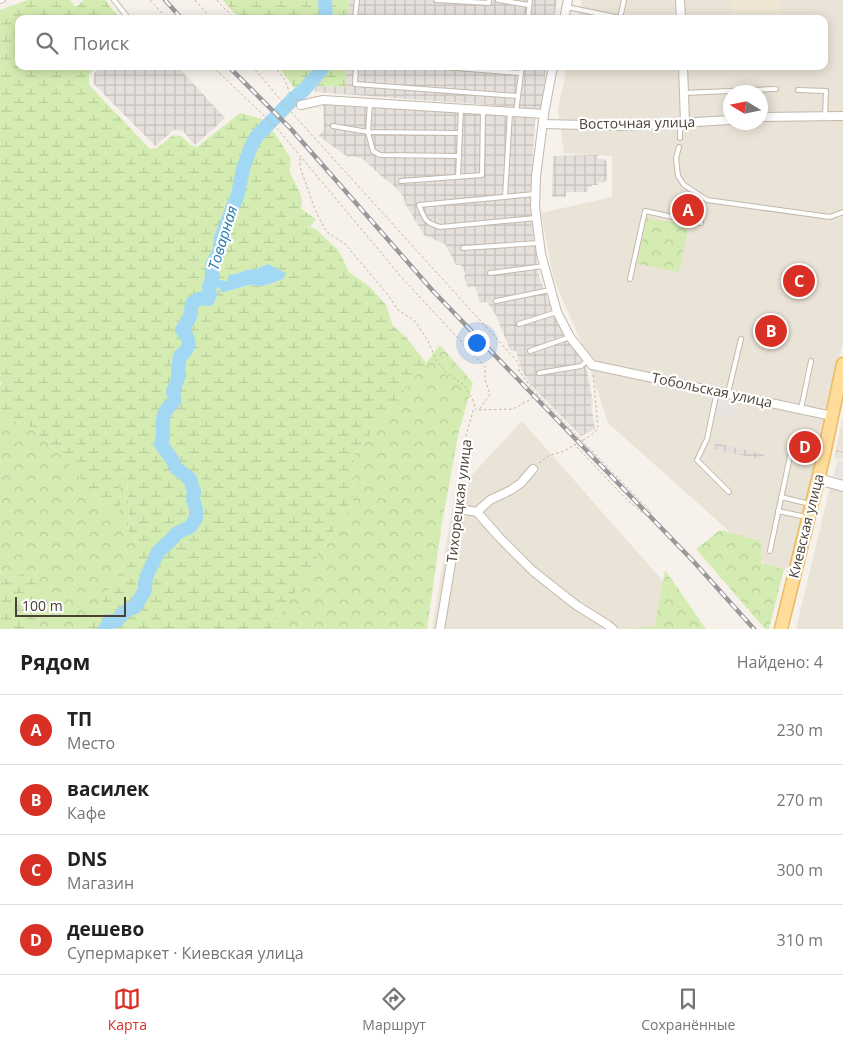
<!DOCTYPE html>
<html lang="ru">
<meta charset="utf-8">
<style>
body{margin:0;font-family:"Open Sans",sans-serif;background:#f6f6f6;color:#222}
.compass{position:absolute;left:723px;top:85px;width:45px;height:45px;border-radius:50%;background:#fff;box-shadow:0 2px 12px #0003;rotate:280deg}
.scale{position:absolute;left:15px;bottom:12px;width:111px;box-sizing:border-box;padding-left:5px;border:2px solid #4a4237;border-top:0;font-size:14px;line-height:18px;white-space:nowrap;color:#4a4237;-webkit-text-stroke:4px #fff;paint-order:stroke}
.you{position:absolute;left:476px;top:342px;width:18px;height:18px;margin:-12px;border:4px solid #fff;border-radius:50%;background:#1a73e8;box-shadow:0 0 0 8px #1a73e833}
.badge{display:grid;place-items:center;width:32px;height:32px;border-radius:50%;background:#d93025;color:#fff;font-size:16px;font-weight:700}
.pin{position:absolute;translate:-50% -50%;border:2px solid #fff;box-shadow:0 1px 5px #0006}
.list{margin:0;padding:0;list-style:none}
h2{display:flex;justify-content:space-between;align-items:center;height:65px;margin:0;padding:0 20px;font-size:21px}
h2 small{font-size:16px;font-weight:400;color:#767676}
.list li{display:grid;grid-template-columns:32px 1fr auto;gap:15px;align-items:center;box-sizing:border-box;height:70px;padding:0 20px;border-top:1px solid #e0e0e0}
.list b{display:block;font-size:19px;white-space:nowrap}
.list p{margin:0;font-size:16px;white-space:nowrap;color:#767676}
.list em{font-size:16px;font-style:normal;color:#767676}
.icon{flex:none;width:28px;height:28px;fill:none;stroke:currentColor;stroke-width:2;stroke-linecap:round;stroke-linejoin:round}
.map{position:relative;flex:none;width:843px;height:629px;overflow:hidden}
.search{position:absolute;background:#fff;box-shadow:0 2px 12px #0003;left:15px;right:15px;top:15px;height:55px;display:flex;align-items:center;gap:12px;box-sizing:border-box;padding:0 18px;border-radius:10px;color:#767676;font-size:19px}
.sheet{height:345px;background:#fff}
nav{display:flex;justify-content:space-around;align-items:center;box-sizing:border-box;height:70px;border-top:1px solid #e0e0e0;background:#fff;font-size:14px;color:#767676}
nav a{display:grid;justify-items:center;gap:2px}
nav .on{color:#d93025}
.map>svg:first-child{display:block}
.residential{fill:#eae3d7;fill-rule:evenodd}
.industrial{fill:url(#industrial-grid)}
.education{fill:#efe6d3}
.forest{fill:url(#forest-crowns)}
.wetland{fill:url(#wetland-marsh);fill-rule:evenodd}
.parking{fill:#e7e4e1}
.water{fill:#a3d8f5}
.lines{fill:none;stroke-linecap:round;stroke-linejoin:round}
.river{stroke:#a3d8f5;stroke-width:14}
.service-casing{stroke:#c2b9ab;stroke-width:6}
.minor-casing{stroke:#c2b9ab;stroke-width:10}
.tertiary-casing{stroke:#c2b9ab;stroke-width:12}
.primary-casing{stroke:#ebba62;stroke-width:15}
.path{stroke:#c5b49c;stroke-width:1;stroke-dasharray:2.5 2.5;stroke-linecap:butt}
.service{stroke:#fff;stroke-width:4}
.minor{stroke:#fff;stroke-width:8}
.tertiary{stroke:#fff;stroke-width:10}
.primary{stroke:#ffdc99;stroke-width:12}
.rail-casing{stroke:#999;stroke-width:4.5}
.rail{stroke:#fff;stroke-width:2.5;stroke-dasharray:8;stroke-linecap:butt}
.labels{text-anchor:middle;stroke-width:4.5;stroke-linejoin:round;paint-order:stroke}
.street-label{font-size:14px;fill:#4a4237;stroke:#fff}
.water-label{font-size:15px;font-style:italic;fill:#277bad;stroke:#fff}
</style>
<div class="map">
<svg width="843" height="629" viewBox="0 0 843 629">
<defs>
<pattern id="industrial-grid" width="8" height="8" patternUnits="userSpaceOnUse" patternTransform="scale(1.25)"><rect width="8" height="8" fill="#e5e0db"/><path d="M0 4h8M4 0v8" fill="none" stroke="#c6c1bd"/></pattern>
<pattern id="forest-crowns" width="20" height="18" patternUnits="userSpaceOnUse" patternTransform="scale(1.25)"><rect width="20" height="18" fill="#d4ecb1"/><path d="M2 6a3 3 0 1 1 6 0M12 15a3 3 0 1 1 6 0" fill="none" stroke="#b8cc99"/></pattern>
<pattern id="wetland-marsh" width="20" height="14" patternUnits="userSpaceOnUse" patternTransform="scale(1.25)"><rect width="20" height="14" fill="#d4ecb1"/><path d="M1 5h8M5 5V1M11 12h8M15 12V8" fill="none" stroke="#b8cc99"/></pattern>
</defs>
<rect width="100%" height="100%" fill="#f6f1ea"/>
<g class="residential">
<path d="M582 0H843V342L790 566 777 574 608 423 581 342 554 280 541 213 612 197V156L564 153 558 110 567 66H824V19H578ZM730 92H760V122H730Z"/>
<path d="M843 416V460L834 459Z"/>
<path d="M522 421 705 629H432L455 493Z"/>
<path d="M830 487 843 491V629H796Z"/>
</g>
<g class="industrial">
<path d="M349 0H557L554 19H348Z"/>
<path d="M100 66H177L225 118 195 145 183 131 174 130 155 146 93 83 94 74Z"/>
<path d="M346 66H546L542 109 315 92V86L346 87Z"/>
<path d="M323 105 535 117 530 207 539 276 555 318 576 351 586 365 593 403 591 404 595 429 581 436 530 384 522 371 516 351 510 350 496 315 487 302 480 303 475 286 468 288 464 276 466 274 461 265H456L445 244 424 235 406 205 403 196 393 185 381 176 363 159 354 156 348 157 319 136 324 129Z"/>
<path d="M598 155V159H604L607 162V180L603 183 598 182V185H592L591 187H588V192H566V197H552L553 156Z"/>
<path d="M716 443 764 454 763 460 714 449Z"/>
</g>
<path class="education" d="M731 0H780V19H732Z"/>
<g class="forest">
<path d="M647 218 689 225 679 272 637 264Z"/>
<path d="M440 345 473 383 459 431 442 523 427 629H271L353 502 354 455Z"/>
<path d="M0 418 27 424 51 445 79 476 112 515 120 514V491L116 472 127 475 129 507 128 530 135 539 141 553 127 565 112 582 97 613 84 629H38L39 622 35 571 18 575 7 579 0 570V511L4 488 0 458Z"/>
<path d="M720 530 761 541V563L784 569 769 629H765L696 549Z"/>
<path d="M665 570 706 629H627L655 626Z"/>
</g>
<g class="wetland">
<path d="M28 0H70L76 7 84 0H105L117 15 114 19H19V66H95L89 75V85L150 149 157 148 173 135 181 136 191 145 197 147 240 113 266 120 290 157 291 163 289 171C294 182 305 196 301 209L316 219 310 227 317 230 339 251 349 272 370 287 386 305 393 326 406 337 426 363 354 455 353 502 271 629H84L97 613 112 582 127 565 140 553 135 539 128 530 129 507 127 475 116 472 120 491V515H112L79 476 51 445 27 424 0 418V385L2 383 0 382V10ZM268 264 283 279 264 286 249 285 221 293 220 288 213 287 212 278 221 280 228 281 230 275 239 273 246 270 256 269Z"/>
<path d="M223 0H349L348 19H239Z"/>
<path d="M278 66H346V87L315 86 297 92Z"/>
<path d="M0 458 4 488 0 511Z"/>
<path d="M0 570 7 579 18 575 35 570 39 622 38 629H0Z"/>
</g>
<g class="parking">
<path d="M713 396 736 401 733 418 709 413Z"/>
<path d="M838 460 843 462V479L833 476Z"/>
</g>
<path class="water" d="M268 264 286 273 283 279 264 286 249 285 221 293 220 288 209 287 205 284V277L221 280 227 281 229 275 239 273 246 270 256 269Z"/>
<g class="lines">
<g class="river">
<path d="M325 0 326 19"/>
<path d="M105 629 110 621H117C122 614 126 609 135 607L145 590V583L148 573 158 552 172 539 177 533 190 527 196 518V509L193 499 194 492 190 479 176 468 173 461 161 444C166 434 160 422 165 412 169 403 178 406 173 392L179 375 178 370 180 356C191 348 191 340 182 330L190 317 192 303C198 299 201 297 208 299L210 295 209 287 212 278V265L219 252 221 238 238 194 243 169 250 149 256 137 293 99 304 90 322 69V66"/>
</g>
<g class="service-casing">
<g id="service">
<path d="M114 0 129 19"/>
<path d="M436 0 489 3V0"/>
<path d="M498 0 529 5"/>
<path d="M0 1 3 0"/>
<path d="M567 7 620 18 624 0"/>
<path d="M355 17 378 19"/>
<path d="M355 19 357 0"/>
<path d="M528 19 530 0"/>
<path d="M356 66 355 84 518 96"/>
<path d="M432 66 521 73"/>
<path d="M798 90 826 91 825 116"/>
<path d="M684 93 776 89"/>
<path d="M370 103 368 132 460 133"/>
<path d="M516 112 522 66"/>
<path d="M333 126 368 132 373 151 380 155 459 156"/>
<path d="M680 138V131L684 123"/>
<path d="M679 147 676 158 678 176 684 185 707 200 830 217 843 212"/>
<path d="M458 177 461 109"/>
<path d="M401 181 482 175 483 110"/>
<path d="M535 194 419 205C424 218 425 223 440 227L536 218"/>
<path d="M505 197 510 112"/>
<path d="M463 248 539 243"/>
<path d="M490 273 544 266"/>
<path d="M630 279 645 211 701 223"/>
<path d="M496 301 550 290"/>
<path d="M519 324 557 312"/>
<path d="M530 351 570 337"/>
<path d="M539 373 581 366 588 360"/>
<path d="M717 391 707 439 697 460 729 492"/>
<path d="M728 393 741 339"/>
<path d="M801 409 811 361"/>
<path d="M781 497 810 504"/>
<path d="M778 511 806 517"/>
<path d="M770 551 790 456"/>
</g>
</g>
<g class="minor-casing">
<g id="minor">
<path d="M680 0 681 19"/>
<path d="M564 19 568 0"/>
<path d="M553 66 544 114 536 176 535 207 541 254 557 312 570 337 592 365 832 416"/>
<path d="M683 66 685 123"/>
<path d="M301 105 323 100 544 114"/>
<path d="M760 117 843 116"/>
<path d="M543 124 627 126 730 120"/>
<path d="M477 512 490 500 511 490 521 483 533 469"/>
<path d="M440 629 460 509 477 512 499 537 533 571 576 605 608 625 613 629"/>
</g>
</g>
<g class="tertiary-casing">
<path id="tertiary" d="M818 479 843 486"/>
</g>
<g class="primary-casing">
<path id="primary" d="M781 629 823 459 843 364"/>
</g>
<g class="path">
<path d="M150 0 167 19"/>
<path d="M195 0 211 19"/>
<path d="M217 0C223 8 229 12 235 19"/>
<path d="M212 66 276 127 403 279 485 367V379L490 394 479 410"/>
<path d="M252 66 292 113 516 360 519 365V371L533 390 651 512 644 514 626 499 574 444"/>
<path d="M274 66 285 80 290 94 297 100"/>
<path d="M300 158V167L314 207 320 220 327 232 345 244 388 295 398 310 415 321 428 341 437 362 449 375 464 385 472 398 476 410"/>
<path d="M479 410 513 409 538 395"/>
<path d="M836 451 843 452"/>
<path d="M539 463 548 456 564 451 585 439 595 432 598 428 593 374"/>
<path d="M460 501 464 443 473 411 475 410"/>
</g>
<use href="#service" class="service"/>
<use href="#minor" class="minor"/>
<use href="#tertiary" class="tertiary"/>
<use href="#primary" class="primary"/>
<g class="rail-casing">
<g id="rail">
<path d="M165 0 182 19"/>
<path d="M228 66 291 129 433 291 694 562 754 629"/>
</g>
</g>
<use href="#rail" class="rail"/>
</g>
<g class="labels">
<g class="street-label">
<text transform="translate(637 123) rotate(-1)" y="5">Восточная улица</text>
<text transform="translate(712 390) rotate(12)" y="5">Тобольская улица</text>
<text transform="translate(459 501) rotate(-83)" y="5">Тихорецкая улица</text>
<text transform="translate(806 526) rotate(-76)" y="5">Киевская улица</text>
</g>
<g class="water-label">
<text transform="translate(223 238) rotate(-73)" y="5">Товарная</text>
</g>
</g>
</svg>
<svg class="compass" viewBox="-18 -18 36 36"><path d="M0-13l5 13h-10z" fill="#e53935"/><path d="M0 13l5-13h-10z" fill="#767676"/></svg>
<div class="scale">100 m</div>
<div class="you"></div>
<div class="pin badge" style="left:688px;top:210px">A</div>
<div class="pin badge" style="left:771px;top:331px">B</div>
<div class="pin badge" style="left:799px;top:281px">C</div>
<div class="pin badge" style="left:805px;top:447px">D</div>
<div class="search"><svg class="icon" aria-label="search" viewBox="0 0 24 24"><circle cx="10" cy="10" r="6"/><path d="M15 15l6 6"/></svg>Поиск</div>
</div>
<section class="sheet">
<h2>Рядом<small>Найдено: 4</small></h2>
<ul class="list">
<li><span class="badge">A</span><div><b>ТП</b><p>Место</p></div><em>230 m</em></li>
<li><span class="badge">B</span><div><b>василек</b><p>Кафе</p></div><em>270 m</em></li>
<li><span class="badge">C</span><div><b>DNS</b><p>Магазин</p></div><em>300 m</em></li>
<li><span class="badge">D</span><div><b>дешево</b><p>Супермаркет · Киевская улица</p></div><em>310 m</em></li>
</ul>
</section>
<nav>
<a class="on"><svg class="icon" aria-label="map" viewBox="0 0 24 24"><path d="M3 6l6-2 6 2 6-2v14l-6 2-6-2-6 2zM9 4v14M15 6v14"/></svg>Карта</a>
<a><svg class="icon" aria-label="directions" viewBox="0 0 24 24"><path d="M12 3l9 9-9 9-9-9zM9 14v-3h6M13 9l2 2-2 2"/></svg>Маршрут</a>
<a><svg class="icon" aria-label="saved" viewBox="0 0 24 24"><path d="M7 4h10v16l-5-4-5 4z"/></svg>Сохранённые</a>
</nav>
